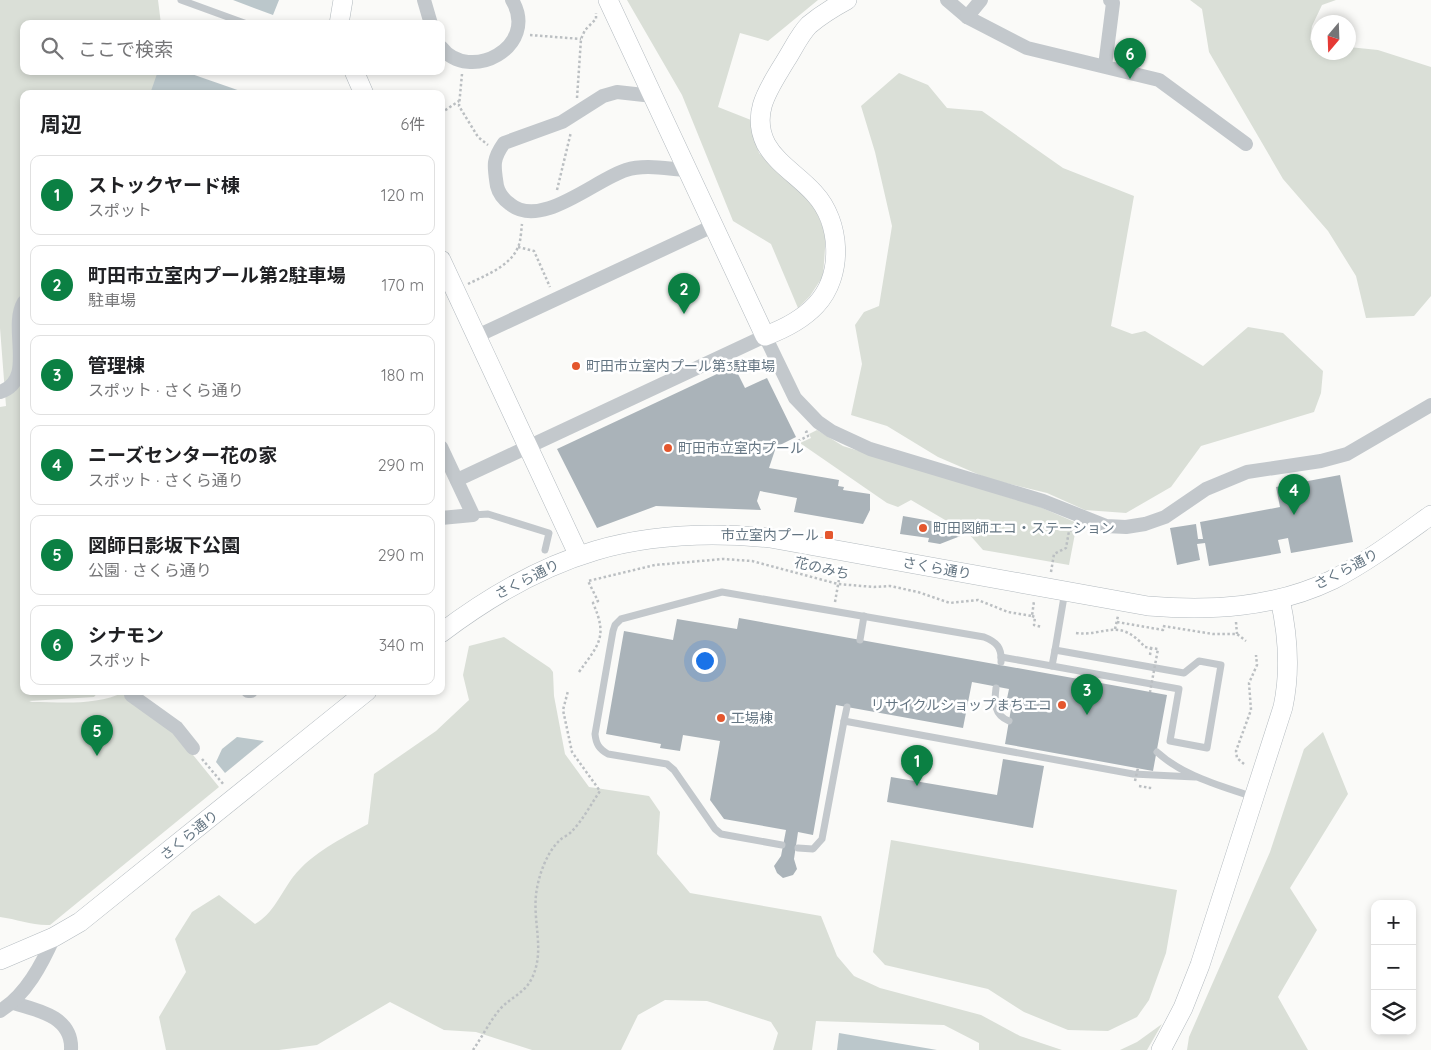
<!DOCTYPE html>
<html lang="ja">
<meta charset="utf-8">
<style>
body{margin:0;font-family:Quicksand,"Noto Sans JP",sans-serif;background:#f2f2f2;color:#202124}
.controls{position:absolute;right:15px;bottom:15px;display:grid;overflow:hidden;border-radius:10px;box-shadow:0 2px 8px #0003}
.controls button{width:45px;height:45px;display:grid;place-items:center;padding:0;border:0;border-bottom:1px solid #e0e0e0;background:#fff;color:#202124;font:25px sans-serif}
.compass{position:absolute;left:1311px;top:15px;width:45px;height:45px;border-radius:50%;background:#fff;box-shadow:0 2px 8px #0003;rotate:199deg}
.you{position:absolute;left:704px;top:660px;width:18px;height:18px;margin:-12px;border:4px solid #fff;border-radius:50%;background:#1a73e8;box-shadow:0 0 0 8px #1a73e833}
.badge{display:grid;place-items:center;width:32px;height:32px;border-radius:50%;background:#0b8043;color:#fff;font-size:16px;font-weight:700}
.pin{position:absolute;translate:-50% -41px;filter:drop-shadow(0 1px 2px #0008)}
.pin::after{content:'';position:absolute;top:26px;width:18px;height:15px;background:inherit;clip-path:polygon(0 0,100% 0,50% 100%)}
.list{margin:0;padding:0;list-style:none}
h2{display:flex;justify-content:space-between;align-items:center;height:65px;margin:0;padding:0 20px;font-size:21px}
h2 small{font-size:16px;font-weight:400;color:#757577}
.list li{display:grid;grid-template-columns:32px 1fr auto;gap:15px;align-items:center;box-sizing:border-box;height:80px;margin:0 10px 10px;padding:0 10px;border:1px solid #e0e0e0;border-radius:10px}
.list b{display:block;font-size:19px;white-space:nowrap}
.list p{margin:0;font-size:16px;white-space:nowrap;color:#757577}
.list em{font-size:16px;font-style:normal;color:#757577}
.icon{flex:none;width:28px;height:28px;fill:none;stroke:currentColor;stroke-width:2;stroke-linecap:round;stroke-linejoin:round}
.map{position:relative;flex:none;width:1431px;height:1050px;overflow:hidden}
.search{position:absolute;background:#fff;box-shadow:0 2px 8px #0003;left:20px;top:20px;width:425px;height:55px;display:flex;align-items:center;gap:12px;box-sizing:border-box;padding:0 18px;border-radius:10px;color:#757577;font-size:19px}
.panel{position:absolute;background:#fff;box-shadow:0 2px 8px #0003;left:20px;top:90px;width:425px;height:605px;border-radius:10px}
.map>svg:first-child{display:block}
.green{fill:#dadfd7}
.water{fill:#bbc7cb}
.building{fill:#aab3b9}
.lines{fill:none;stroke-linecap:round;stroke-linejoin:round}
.secondary-casing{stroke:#b3babf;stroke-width:20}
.path{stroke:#bbbfc2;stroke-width:2.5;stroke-dasharray:2.5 2.5;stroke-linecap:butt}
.lane{stroke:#c3c8cc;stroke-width:7}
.street{stroke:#c3c8cc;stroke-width:14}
.secondary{stroke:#fff;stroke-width:19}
.path-bridge{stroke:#bbbfc2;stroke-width:2.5;stroke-dasharray:2.5 2.5;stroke-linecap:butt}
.poi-dot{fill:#e4572e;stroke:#fff;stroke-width:2}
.labels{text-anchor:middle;stroke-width:5;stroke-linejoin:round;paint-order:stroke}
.poi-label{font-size:14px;fill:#657683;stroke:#fff;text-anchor:start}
.street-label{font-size:14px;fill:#657683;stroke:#fff}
</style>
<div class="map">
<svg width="1431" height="1050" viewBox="0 0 1431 1050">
<rect width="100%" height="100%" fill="#fafaf8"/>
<g class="green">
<path d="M0 0H158L161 24H24V71H167L173 94H24V691H99L94 697 29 701 32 702C62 702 96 706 124 692L168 724 219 787 50 925C33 926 17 919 0 917V407L6 406 0 328Z"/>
<path d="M627 0H818L768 41 740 33 718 107 751 120 759 153 814 206 826 235 823 276 810 296 798 308 771 244 733 221 682 95Z"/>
<path d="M1190 0H1336L1322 5 1312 26 1310 40 1318 43V52H1348L1349 47 1378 50 1431 67V296L1414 316 1366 318 1356 276 1328 231 1283 179 1209 52 1202 9Z"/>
<path d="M899 73 928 85 947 108 982 111 1063 168 1134 196 1111 326 1132 334 1145 331 1203 366 1248 327 1283 333 1323 371 1321 393 1314 412 1201 446 1171 487 1126 513 1085 510 1047 493 989 479 938 457 887 426 851 415 862 364 855 325 864 312 879 306 892 226 875 152 861 106Z"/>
<path d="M817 430 843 446 1040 507 1077 523 1069 565 983 550 969 534 911 500 898 507 887 503 800 443 811 438 809 434Z"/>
<path d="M504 637 550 668 553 672 554 696 565 754 589 787 649 796 660 812 657 854 690 893 821 916 837 956 854 976 880 988 981 1015 1020 1036 1062 1050H979V1043L944 1025 816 1021 812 1050H773L778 1033 771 1022 707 1001 665 1000 638 1015 621 1050H532L476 1032 444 1030 390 1002 317 1045 279 1050H166L159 1017 186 972 175 939 192 912 219 895 255 924C273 914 281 893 293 877 313 852 341 839 368 824L374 774 436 731 469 700 463 675 469 646Z"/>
<path d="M1323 732 1348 794 1290 888 1317 930 1278 997 1308 1050H1187L1189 1037 1270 852 1304 749Z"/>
<path d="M891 840 1177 890 1166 953 1149 1000 1137 1017 1108 1031 1068 1030 1024 1012 988 989 885 965 873 952Z"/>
<path d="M1162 1024 1147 1050H1120L1137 1042Z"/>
</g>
<g class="water">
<path d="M233 0H279L273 15Z"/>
<path d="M158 71H183L249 94H150Z"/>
<path d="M237 737 264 741 225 773 216 762 222 749Z"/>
<path d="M839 1033 937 1050H837Z"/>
</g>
<g class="building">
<path d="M734 366 745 388 767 378 796 437 776 447 769 468 839 480 838 486 844 487 843 490 870 494V510L863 524 794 512 797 498 760 491 757 501 761 510 656 506 597 528 557 449Z"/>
<path d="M1340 475 1353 542 1291 553 1288 538 1278 540 1281 553 1209 566 1205 543 1197 544 1200 560 1177 565 1170 528 1196 524 1198 539H1203L1200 522 1280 507 1276 487Z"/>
<path d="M903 516 942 523 963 535 940 544 928 542 929 538 900 534Z"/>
<path d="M739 618 1167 695 1153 771 1005 744 1011 709 1005 708 1009 689 972 682 963 728 836 705 813 835 798 832 794 859 797 869 793 875 783 878 777 873 774 866 781 856 786 830 724 819 710 800 720 741 683 735 680 751 660 748 661 744 606 734 624 631 673 640 677 619 737 629Z"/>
<path d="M1003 759 1044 766 1033 828 887 802 891 777 997 795Z"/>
</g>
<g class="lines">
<g class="secondary-casing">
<g id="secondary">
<path d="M608 0 765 336C784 329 802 320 816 305 844 275 841 222 814 193 799 176 777 164 766 144 750 112 770 87 786 60 793 49 800 34 809 25 821 15 834 7 847 0"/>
<path d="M339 24 343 0"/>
<path d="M354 71 364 94"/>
<path d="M441 260 578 554"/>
<path d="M441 633C547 553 637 525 770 538L1148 606C1210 611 1274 608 1332 580 1367 562 1399 538 1431 515"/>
<path d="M0 960 54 937 80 922 367 691"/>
<path d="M1161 1050 1183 1008 1200 965 1283 707C1291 670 1288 635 1280 599"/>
</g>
</g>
<g class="path">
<path d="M530 35 581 39"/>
<path d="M462 74 459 106 478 137 488 145"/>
<path d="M577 98 581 39 585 30 596 19V13"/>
<path d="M441 113 459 101"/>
<path d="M557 190 571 132"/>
<path d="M518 247 534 251 550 287"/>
<path d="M468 284C484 276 511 266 518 247 521 241 521 231 522 224"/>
<path d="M798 441 808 436 806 432 808 431"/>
<path d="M1051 572 1054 554 1066 548 1069 531 1074 529"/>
<path d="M835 602 841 568"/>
<path d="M1032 616 1035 617 1034 625 1042 627"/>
<path d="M1117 622 1163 630 1164 626"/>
<path d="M1236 622 1237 634"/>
<path d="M1163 626 1213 634H1237L1246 641"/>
<path d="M1115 629 1118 616"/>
<path d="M1076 633C1104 637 1118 616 1145 647"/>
<path d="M1150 655 1151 648"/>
<path d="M579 672C599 644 608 637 593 603L598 601 588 581 655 565 723 559 752 561 838 584 874 587 890 586 918 592 950 603 978 600 1008 612 1032 616 1034 601"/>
<path d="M202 759 224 785"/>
<path d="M1244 764 1237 758 1236 751 1251 710 1249 683 1257 665 1256 655"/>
<path d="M1139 786 1150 788V785"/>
<path d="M473 1050C482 1037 490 1021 500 1009 511 997 525 993 532 978 545 951 533 924 536 895 538 877 546 853 560 840 563 837 569 835 572 831 583 820 591 804 600 791L572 752 563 710 568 691"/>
</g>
<g class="lane">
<path d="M181 0 247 24"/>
<path d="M473 515 488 514 549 533 545 550"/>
<path d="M860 640 864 616"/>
<path d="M1055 650 1184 673 1199 661 1221 665 1207 748 1170 741 1179 689 1052 666Z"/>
<path d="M1055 650 1065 591"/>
<path d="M1001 657 1052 666"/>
<path d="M996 688C994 703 994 715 1009 721"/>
<path d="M844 721 847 707"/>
<path d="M1157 752C1183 776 1219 785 1253 797"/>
<path d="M782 845 721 834 715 829 674 770 667 764 608 754C599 749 596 744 595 734L613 631 615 625 621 619 722 592 984 637C997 642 1002 648 1001 662"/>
<path d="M798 848 813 849 822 839 844 721 1133 774 1195 777"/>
</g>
<g class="street">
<path d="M424 0 431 24"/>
<path d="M947 0 967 17 1027 48 1159 80 1246 144"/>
<path d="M967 17 981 0"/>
<path d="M441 47C469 84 540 47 512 0"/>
<path d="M1105 66 1113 3 1110 0"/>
<path d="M653 96 617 92 603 96 562 122 504 143C492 160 494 166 497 186 499 194 503 199 510 204 541 230 596 179 626 170 645 164 668 169 687 170"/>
<path d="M477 336 713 226"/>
<path d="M0 392C37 380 8 328 24 302"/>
<path d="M441 447 473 515 441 518"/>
<path d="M457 480 765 336 795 398 818 422 831 431 870 449 1043 501 1106 526 1126 527 1145 524 1165 517 1206 489 1247 472 1321 461 1347 454 1431 405"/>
<path d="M131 691V695L177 728 193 748"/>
<path d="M248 691H251"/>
<path d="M13 1003C38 1010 73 1017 71 1050"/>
<path d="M0 1011C26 995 42 964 54 937"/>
</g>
<use href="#secondary" class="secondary"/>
<g class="path-bridge">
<path d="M1145 647 1158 649 1150 692"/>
<path d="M1135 781 1138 768"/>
</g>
</g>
<g class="poi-dot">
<circle cx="576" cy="366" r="5"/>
<circle cx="668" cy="448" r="5"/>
<circle cx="923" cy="528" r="5"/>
<rect x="824" y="530" width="10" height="10" rx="2.5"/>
<circle cx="1062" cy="705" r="5"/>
<circle cx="721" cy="718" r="5"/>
</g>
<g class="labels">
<g class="poi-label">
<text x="586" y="371">町田市立室内プール第3駐車場</text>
<text x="678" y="453">町田市立室内プール</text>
<text x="933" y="533">町田図師エコ・ステーション</text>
<text x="819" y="540" text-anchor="end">市立室内プール</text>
<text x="1052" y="710" text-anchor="end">リサイクルショップまちエコ</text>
<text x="731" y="723">工場棟</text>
</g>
<g class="street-label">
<text transform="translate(822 568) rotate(13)" y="5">花のみち</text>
<text transform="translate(937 568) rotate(10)" y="5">さくら通り</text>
<text transform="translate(1346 569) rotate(-28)" y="5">さくら通り</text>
<text transform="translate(527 579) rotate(-27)" y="5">さくら通り</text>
<text transform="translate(189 835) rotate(-39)" y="5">さくら通り</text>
</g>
</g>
</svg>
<div class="controls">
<button>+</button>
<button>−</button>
<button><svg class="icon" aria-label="layers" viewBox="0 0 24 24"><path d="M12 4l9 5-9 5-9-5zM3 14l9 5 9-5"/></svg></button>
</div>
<svg class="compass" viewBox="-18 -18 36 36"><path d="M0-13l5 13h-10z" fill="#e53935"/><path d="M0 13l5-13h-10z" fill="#757577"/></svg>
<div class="you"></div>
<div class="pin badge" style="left:917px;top:786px">1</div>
<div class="pin badge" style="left:684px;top:314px">2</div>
<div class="pin badge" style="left:1087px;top:715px">3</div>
<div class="pin badge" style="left:1294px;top:515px">4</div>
<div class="pin badge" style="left:97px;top:756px">5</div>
<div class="pin badge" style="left:1130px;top:79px">6</div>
<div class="search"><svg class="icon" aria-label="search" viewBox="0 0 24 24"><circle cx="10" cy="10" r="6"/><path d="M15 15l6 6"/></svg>ここで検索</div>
<section class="panel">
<h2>周辺<small>6件</small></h2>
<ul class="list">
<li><span class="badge">1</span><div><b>ストックヤード棟</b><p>スポット</p></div><em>120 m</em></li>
<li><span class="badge">2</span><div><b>町田市立室内プール第2駐車場</b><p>駐車場</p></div><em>170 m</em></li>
<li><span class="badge">3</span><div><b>管理棟</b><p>スポット · さくら通り</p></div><em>180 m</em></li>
<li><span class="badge">4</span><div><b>ニーズセンター花の家</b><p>スポット · さくら通り</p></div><em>290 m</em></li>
<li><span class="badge">5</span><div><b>図師日影坂下公園</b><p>公園 · さくら通り</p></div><em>290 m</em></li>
<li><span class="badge">6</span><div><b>シナモン</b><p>スポット</p></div><em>340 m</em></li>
</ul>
</section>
</div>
